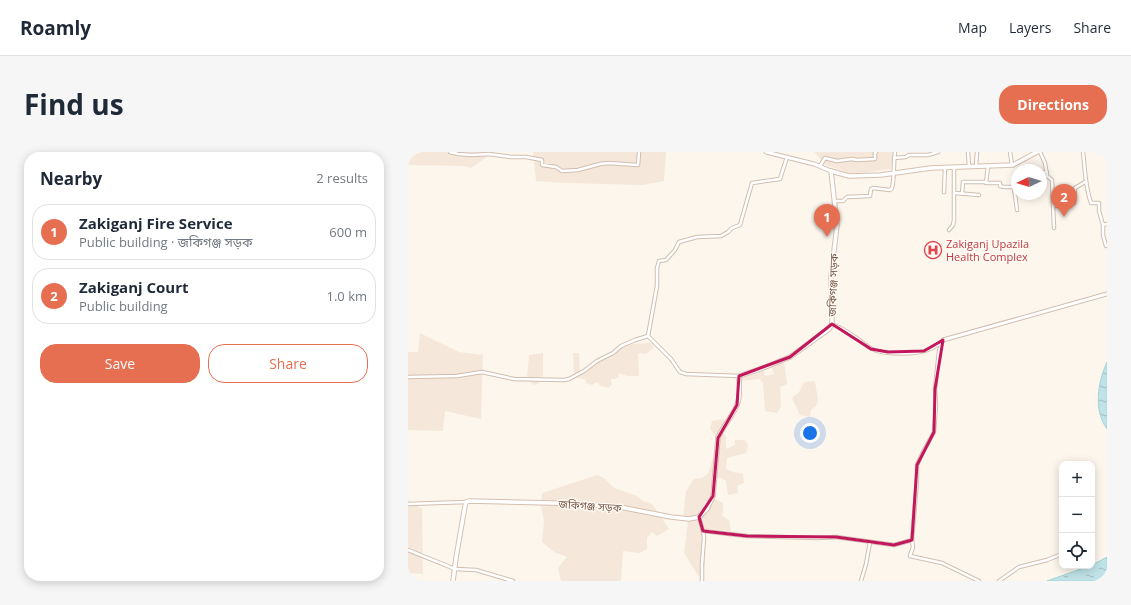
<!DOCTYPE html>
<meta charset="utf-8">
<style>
body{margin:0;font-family:"Open Sans","Noto Sans Bengali",sans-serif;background:#f6f6f7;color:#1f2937}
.controls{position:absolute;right:12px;bottom:12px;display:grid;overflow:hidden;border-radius:8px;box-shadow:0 2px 10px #0003}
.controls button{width:36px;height:36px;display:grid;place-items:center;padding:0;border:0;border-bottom:1px solid #e0e1e3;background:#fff;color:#1f2937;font:20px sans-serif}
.compass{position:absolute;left:603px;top:12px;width:36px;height:36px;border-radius:50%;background:#fff;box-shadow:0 2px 10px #0003;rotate:266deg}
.you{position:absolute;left:402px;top:281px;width:14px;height:14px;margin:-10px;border:3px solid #fff;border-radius:50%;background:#1a73e8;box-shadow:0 0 0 6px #1a73e833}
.badge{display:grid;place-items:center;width:26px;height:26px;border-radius:50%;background:#e76f51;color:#fff;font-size:13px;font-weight:700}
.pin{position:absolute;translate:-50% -33px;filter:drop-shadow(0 1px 2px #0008)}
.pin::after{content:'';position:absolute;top:21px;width:14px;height:12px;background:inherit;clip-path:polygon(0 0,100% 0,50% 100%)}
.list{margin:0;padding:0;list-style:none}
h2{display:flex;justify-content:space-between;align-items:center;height:52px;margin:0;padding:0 16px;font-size:17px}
h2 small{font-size:13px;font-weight:400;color:#747a83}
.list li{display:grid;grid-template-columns:26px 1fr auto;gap:12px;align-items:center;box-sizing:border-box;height:56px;margin:0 8px 8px;padding:0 8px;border:1px solid #e0e1e3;border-radius:16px}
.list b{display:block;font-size:15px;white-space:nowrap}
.list p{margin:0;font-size:13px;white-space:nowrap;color:#747a83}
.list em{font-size:13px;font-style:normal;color:#747a83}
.actions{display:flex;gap:8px;padding:12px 16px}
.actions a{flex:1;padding:9px 0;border:1px solid #e76f51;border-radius:16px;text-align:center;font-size:14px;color:#e76f51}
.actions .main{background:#e76f51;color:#fff}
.icon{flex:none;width:22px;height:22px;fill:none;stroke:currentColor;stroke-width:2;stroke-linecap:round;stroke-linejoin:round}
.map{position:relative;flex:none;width:699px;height:429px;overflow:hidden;border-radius:16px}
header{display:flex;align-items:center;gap:24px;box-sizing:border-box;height:56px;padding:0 20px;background:#fff;border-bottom:1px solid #e0e1e3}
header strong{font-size:19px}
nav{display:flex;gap:22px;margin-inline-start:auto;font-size:14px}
.intro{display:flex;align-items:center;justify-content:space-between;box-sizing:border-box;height:96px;padding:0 24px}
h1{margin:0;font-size:28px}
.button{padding:10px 18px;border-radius:16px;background:#e76f51;color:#fff;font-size:14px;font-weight:700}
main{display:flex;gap:24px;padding:0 24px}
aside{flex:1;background:#fff;border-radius:16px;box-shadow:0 2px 10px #0003}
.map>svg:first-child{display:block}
.residential{fill:#f5e8da}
.water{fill:url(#water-ripples);stroke:#a5d3da}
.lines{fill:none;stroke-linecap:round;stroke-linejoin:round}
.minor-casing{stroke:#d1beb0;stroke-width:4.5}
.tertiary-casing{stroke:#d1beb0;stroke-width:5}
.secondary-casing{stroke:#d6c0b0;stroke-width:5.5}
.minor{stroke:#fff;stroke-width:2.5}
.tertiary{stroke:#fff;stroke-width:3}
.secondary{stroke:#fff;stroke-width:3.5}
.marked{fill:none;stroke:#c2185b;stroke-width:3;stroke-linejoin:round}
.labels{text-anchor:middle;stroke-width:3;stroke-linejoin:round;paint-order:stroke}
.health-label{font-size:11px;fill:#be3a42;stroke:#fffaf3;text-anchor:start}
.street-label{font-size:11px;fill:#7a5c4d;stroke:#fffaf3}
</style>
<header>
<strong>Roamly</strong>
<nav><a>Map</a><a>Layers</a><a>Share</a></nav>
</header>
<div class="intro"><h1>Find us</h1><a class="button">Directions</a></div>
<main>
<aside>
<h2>Nearby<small>2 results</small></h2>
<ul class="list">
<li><span class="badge">1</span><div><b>Zakiganj Fire Service</b><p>Public building · জকিগঞ্জ সড়ক</p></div><em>600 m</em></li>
<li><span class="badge">2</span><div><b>Zakiganj Court</b><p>Public building</p></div><em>1.0 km</em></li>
</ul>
<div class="actions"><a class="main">Save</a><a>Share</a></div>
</aside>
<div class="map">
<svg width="699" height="429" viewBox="0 0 699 429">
<defs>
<pattern id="water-ripples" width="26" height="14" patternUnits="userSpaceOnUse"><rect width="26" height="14" fill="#bfe3e8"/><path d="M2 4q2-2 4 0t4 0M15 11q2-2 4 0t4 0" fill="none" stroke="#a0bbbe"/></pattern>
</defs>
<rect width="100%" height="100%" fill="#fdf6ec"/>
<g class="residential">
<path d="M0 0H86L63 16 55 14 0 13Z"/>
<path d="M125 0H258L256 29 234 33 156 31 128 29Z"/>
<path d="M406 0H485L483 17 444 22 418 13Z"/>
<path d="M12 181 51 200 75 203 73 267 37 259 35 279 0 278V200H10Z"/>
<path d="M243 191 246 195 238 202 230 201 231 224H219L211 221 210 225 207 227H203L204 233 200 236 193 234 189 230 184 233 178 231V228L170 226 166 222 165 201H171L172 219H175L205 202 213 195 222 192Z"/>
<path d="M135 201V224L132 225V230L127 233 122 230 119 226 121 203Z"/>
<path d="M376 209 379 232 372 235 373 255 369 261 357 259 355 231 352 227 332 229 333 225 355 218 357 224 366 222 363 214Z"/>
<path d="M407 229 410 248 408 254 403 258 402 265 392 263 384 246 391 240 396 230Z"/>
<path d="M315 267 319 274 314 281 318 284V297L327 293V288H337L340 293 338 301 319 306 318 317 325 320 335 322 336 331 329 334 330 341 320 343 318 329 313 326 309 327 303 332 302 341 307 347 315 351V358L314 364 321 368 323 379 297 377V413L291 425 276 401 280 369 275 368 278 339 286 327 294 326 300 322 307 299V283L302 277 304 269Z"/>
<path d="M189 323 196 326 206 336 229 344 235 349 244 352 261 377 249 384 244 380 239 386V397L231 401 215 399 213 429H153L150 416 159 405 146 400 134 390 136 369 133 354 134 341Z"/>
<path d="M0 348 14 357 15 422 0 421Z"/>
</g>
<g class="water">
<path d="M699 210V277C685 258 690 230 699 210Z"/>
<path d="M699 405V429H639L681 414H684V413Z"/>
</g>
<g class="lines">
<g class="minor-casing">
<g id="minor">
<path d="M42 0 50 2 64 3 81 2 103 5H118L134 8V13L148 15 154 19 170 18 192 12 200 11 230 13 231 0"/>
<path d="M560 0 561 14"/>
<path d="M602 0 604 13"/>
<path d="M632 0 637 11 639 24 644 28 646 76"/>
<path d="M675 0C677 18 677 34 683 51H691V59L695 73"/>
<path d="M486 6 498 5 501 3H520L530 0"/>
<path d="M412 14 417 6 429 9 444 7 449 8 467 7V1L468 0"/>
<path d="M568 14 569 0"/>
<path d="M580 14 578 31H592V34L596 35H606L609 58"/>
<path d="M633 21 639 20"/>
<path d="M536 40 537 15"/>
<path d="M547 41 571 43"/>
<path d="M554 41 555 30H578"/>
<path d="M426 49H435L439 45 462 44 463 37 465 36 482 38 484 36C487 24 485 12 487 0"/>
<path d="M645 54 666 51 667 36 677 30"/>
<path d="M541 78 545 73 546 68V15"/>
<path d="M698 94 695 83V73L699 72"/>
<path d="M424 172C437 177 443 182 454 190 457 192 460 195 464 197 477 203 509 203 522 197 527 195 531 192 535 189"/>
<path d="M240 184 249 134V116L251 109 258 108 267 98 271 90 289 85 313 84 320 80 324 76 332 73 344 31 372 27 379 5"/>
<path d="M0 225 49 224 74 220 106 227 156 228 161 227 176 219 189 209 205 201 213 194 227 188 240 184 263 207 272 220 278 222 331 224"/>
<path d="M0 352 58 350"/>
<path d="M291 365 295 379 339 384 410 386 428 385 486 393 504 388 509 328V313L515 300 526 280 528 253 527 237 531 199 535 188"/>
<path d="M504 388 505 395 502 404 534 411 571 429"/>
<path d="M0 398 47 417 68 418 105 429"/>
<path d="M294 429V412L296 386 295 379"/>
<path d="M453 429 458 412 462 390"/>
<path d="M591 429 611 415 639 408 654 402"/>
</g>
</g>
<g class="tertiary-casing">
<g id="tertiary">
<path d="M358 0 406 12 423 19"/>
<path d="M535 188 699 142"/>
</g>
</g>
<g class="secondary-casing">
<path id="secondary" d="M45 429 48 406 57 354 58 350 61 349 144 351 207 354 263 365 281 367 291 365 299 357 305 344 310 286C315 274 324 265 329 253 333 244 331 233 331 224L355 216 382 205 421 177 424 172 423 125 429 73 423 19 441 24 473 23 523 16 605 13 629 0"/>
</g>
<use href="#minor" class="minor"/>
<use href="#tertiary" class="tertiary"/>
<use href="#secondary" class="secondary"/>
</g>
<path class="marked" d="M424 172 463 197 480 200 516 199 535 188 527 237 526 280 509 313 504 388 486 393 428 385 339 384 295 379 291 365 305 344 310 286 329 253 331 224 382 205Z"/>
<defs>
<g id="hospital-ring" transform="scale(0.9)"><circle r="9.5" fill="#fffaf3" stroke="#e0444e" stroke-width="1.5"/><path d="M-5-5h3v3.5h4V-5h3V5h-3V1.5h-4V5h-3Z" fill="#e0444e"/></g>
</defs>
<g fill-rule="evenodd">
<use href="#hospital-ring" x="525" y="98"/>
</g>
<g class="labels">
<g class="health-label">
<text x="538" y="96">Zakiganj Upazila<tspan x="538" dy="13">Health Complex</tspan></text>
</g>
<g class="street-label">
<text transform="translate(425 133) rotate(-88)" y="4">জকিগঞ্জ সড়ক</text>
<text transform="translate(182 354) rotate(4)" y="4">জকিগঞ্জ সড়ক</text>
</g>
</g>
</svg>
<div class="controls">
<button>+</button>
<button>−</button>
<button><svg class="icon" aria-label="locate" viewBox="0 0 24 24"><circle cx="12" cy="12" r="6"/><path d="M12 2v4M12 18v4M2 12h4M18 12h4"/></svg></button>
</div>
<svg class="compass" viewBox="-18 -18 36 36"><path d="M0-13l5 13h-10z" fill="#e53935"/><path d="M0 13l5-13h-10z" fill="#747a83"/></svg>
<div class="you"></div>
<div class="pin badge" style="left:419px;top:85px">1</div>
<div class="pin badge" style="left:656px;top:65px">2</div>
</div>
</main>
